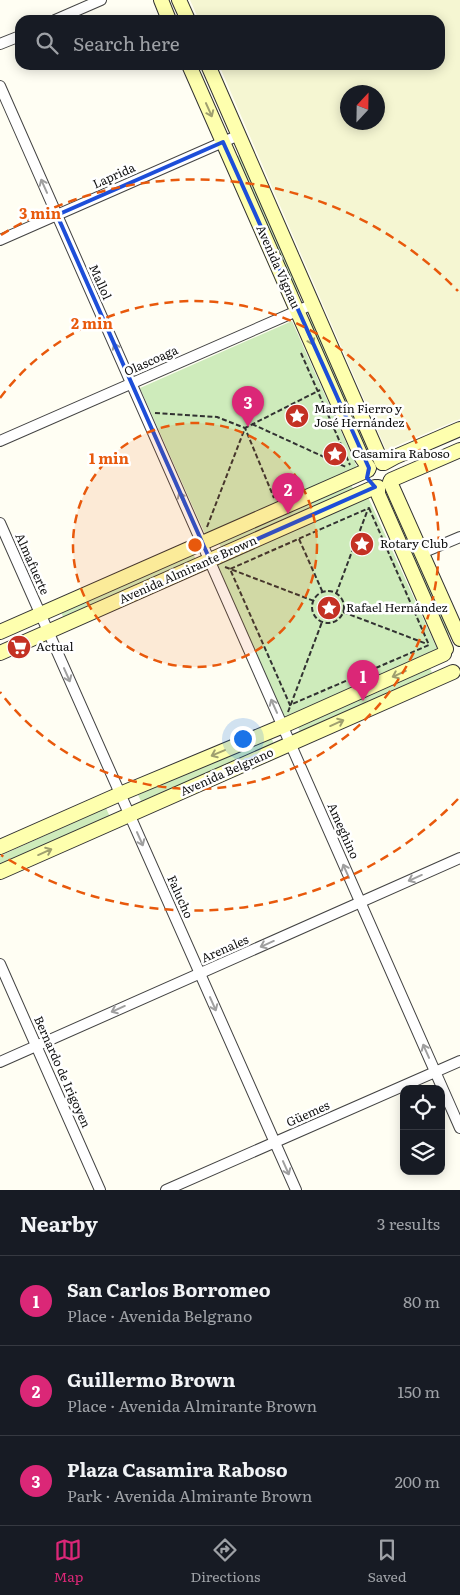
<!DOCTYPE html>
<meta charset="utf-8">
<style>
body{margin:0;font-family:Literata,serif;background:#20242c;color:#f1f3f6}
.controls{position:absolute;right:15px;bottom:15px;display:grid;overflow:hidden;border-radius:10px;box-shadow:0 2px 12px #0003}
.controls button{width:45px;height:45px;display:grid;place-items:center;padding:0;border:0;border-bottom:1px solid #363941;background:#171b24;color:#f1f3f6;font:25px sans-serif}
.compass{position:absolute;left:340px;top:85px;width:45px;height:45px;border-radius:50%;background:#171b24;box-shadow:0 2px 12px #0003;rotate:22deg}
.you{position:absolute;left:242px;top:738px;width:18px;height:18px;margin:-12px;border:4px solid #fff;border-radius:50%;background:#1a73e8;box-shadow:0 0 0 8px #1a73e833}
.badge{display:grid;place-items:center;width:32px;height:32px;border-radius:50%;background:#db2777;color:#fff;font-size:16px;font-weight:700}
.pin{position:absolute;translate:-50% -41px;filter:drop-shadow(0 1px 2px #0008)}
.pin::after{content:'';position:absolute;top:26px;width:18px;height:15px;background:inherit;clip-path:polygon(0 0,100% 0,50% 100%)}
.list{margin:0;padding:0;list-style:none}
h2{display:flex;justify-content:space-between;align-items:center;height:65px;margin:0;padding:0 20px;font-size:21px}
h2 small{font-size:16px;font-weight:400;color:#9ea1a6}
.list li{display:grid;grid-template-columns:32px 1fr auto;gap:15px;align-items:center;box-sizing:border-box;height:90px;padding:0 20px;border-top:1px solid #363941}
.list b{display:block;font-size:19px;white-space:nowrap}
.list p{margin:0;font-size:16px;white-space:nowrap;color:#9ea1a6}
.list em{font-size:16px;font-style:normal;color:#9ea1a6}
.icon{flex:none;width:28px;height:28px;fill:none;stroke:currentColor;stroke-width:2;stroke-linecap:round;stroke-linejoin:round}
.map{position:relative;flex:none;width:460px;height:1190px;overflow:hidden}
.search{position:absolute;background:#171b24;box-shadow:0 2px 12px #0003;left:15px;right:15px;top:15px;height:55px;display:flex;align-items:center;gap:12px;box-sizing:border-box;padding:0 18px;border-radius:15px;color:#9ea1a6;font-size:19px}
.sheet{height:335px;background:#171b24}
nav{display:flex;justify-content:space-around;align-items:center;box-sizing:border-box;height:70px;border-top:1px solid #363941;background:#171b24;font-size:14px;color:#9ea1a6}
nav a{display:grid;justify-items:center;gap:2px}
nav .on{color:#db2777}
.map>svg:first-child{display:block}
.farmland{fill:#f5f6d2;fill-rule:evenodd}
.green{fill:#ceebbb}
.lines{fill:none;stroke-linecap:round;stroke-linejoin:round}
.street-casing{stroke:#434343;stroke-width:12}
.secondary-casing{stroke:#323232;stroke-width:16}
.path{stroke:#323232;stroke-width:2;stroke-dasharray:5 2.5;stroke-linecap:butt}
.street{stroke:#fff;stroke-width:10}
.secondary{stroke:#feffae;stroke-width:14}
.oneway{stroke:#9f9f6f}
.oneway2{stroke:#9f9f9f}
.marked{fill:none;stroke:#1d4ed8;stroke-width:4;stroke-linejoin:round}
.ring{fill:none;stroke:#e8590c;stroke-width:2.5;stroke-dasharray:9 6}
.labels{text-anchor:middle;stroke-width:5;stroke-linejoin:round;paint-order:stroke}
.street-label{font-size:12px;fill:#101010;stroke:#fff}
.poi-label{font-size:12px;fill:#101010;stroke:#fff;text-anchor:start}
.centre{fill:#e8590c;stroke:#fff;stroke-width:2.5}
.ring-label{font-size:15px;text-anchor:middle;font-weight:bold;fill:#e8590c;stroke:#fff;stroke-width:5;stroke-linejoin:round;paint-order:stroke}
</style>
<div class="map">
<svg width="460" height="1190" viewBox="0 0 460 1190">
<rect width="100%" height="100%" fill="#fffef3"/>
<path class="farmland" d="M190 0H460V419L386 450 219 65H440V20H199ZM348 92H378V122H348Z"/>
<g class="green">
<path d="M242 154 302 291 294 295 235 157Z"/>
<path d="M313 317 373 454 365 458 306 320Z"/>
<path d="M292 321 357 467 205 534 140 388Z"/>
<path d="M350 482 354 491 222 550 218 541Z"/>
<path d="M392 495 452 633 445 636 385 498Z"/>
<path d="M368 497 438 651 286 722 215 563Z"/>
<path d="M193 553 197 562 65 621 61 612Z"/>
<path d="M429 666 433 675 301 734 297 725Z"/>
<path d="M270 735 274 744 142 803 138 795Z"/>
<path d="M106 808 110 817 0 867V856Z"/>
</g>
<g class="lines">
<g class="street-casing">
<g id="street">
<path d="M55 20 101 0"/>
<path d="M0 44 20 36"/>
<path d="M0 86 460 1128"/>
<path d="M0 240 239 135"/>
<path d="M0 441 313 304"/>
<path d="M0 523 296 1190"/>
<path d="M422 553 460 537"/>
<path d="M0 964 100 1190"/>
<path d="M0 1062 460 858"/>
<path d="M166 1190 460 1061"/>
</g>
</g>
<g class="secondary-casing">
<g id="secondary">
<path d="M161 0 169 20"/>
<path d="M179 0 188 20"/>
<path d="M189 65 362 458 369 468"/>
<path d="M208 65 382 463"/>
<path d="M384 463 395 457 460 429"/>
<path d="M391 480 460 450"/>
<path d="M390 482 460 639"/>
<path d="M378 487V494L446 649"/>
<path d="M0 632 368 470"/>
<path d="M0 653 375 487"/>
<path d="M0 847 120 794 283 726 444 654"/>
<path d="M0 872 453 672"/>
</g>
</g>
<g class="path">
<path d="M301 353 350 465"/>
<path d="M155 413 217 417 245 428 274 498"/>
<path d="M252 424 346 467"/>
<path d="M369 508 429 645 290 705 230 569Z"/>
<path d="M207 527 245 428 320 390"/>
<path d="M299 539 323 593"/>
<path d="M225 567 314 601"/>
<circle cx="328" cy="607" r="16"/>
<path d="M336 594 368 509"/>
<path d="M343 612 427 644"/>
<path d="M288 712 322 622"/>
</g>
<use href="#street" class="street"/>
<use href="#secondary" class="secondary"/>
</g>
<defs><path id="oneway-shaft" d="M-6 0H5M1.5-3L5.5 0L1.5 3" fill="none" stroke-width="1.6" stroke-linecap="round" stroke-linejoin="round" transform="scale(1.25)"/></defs>
<g class="oneway">
<use href="#oneway-shaft" transform="translate(209 110) rotate(66)"/>
<use href="#oneway-shaft" transform="translate(310 338) rotate(66)"/>
<use href="#oneway-shaft" transform="translate(399 674) rotate(156)"/>
<use href="#oneway-shaft" transform="translate(337 723) rotate(-24)"/>
<use href="#oneway-shaft" transform="translate(218 753) rotate(157)"/>
<use href="#oneway-shaft" transform="translate(45 852) rotate(-24)"/>
</g>
<g class="oneway2">
<use href="#oneway-shaft" transform="translate(44 186) rotate(-114)"/>
<use href="#oneway-shaft" transform="translate(117 350) rotate(-114)"/>
<use href="#oneway-shaft" transform="translate(182 499) rotate(-114)"/>
<use href="#oneway-shaft" transform="translate(67 675) rotate(66)"/>
<use href="#oneway-shaft" transform="translate(274 706) rotate(-114)"/>
<use href="#oneway-shaft" transform="translate(140 839) rotate(66)"/>
<use href="#oneway-shaft" transform="translate(346 871) rotate(-114)"/>
<use href="#oneway-shaft" transform="translate(415 878) rotate(156)"/>
<use href="#oneway-shaft" transform="translate(267 944) rotate(156)"/>
<use href="#oneway-shaft" transform="translate(213 1004) rotate(66)"/>
<use href="#oneway-shaft" transform="translate(118 1009) rotate(156)"/>
<use href="#oneway-shaft" transform="translate(426 1051) rotate(-114)"/>
<use href="#oneway-shaft" transform="translate(286 1168) rotate(66)"/>
</g>
<path class="marked" d="M223 142 369 468 367 478 375 487 210 560 57 215Z"/>
<circle cx="195" cy="545" r="122" fill="#e8590c" fill-opacity=".12"/>
<g class="ring">
<circle cx="195" cy="545" r="122"/>
<path d="M0 398A244 244 0 1 1 0 692"/>
<path d="M458 799A366 366 0 0 1 1 855M1 235A366 366 0 0 1 458 291"/>
</g>
<defs>
<g id="sight-disc" transform="scale(1.25)"><circle r="9.5" fill="#c43124" stroke="#fff"/><path d="M0-6L1.8-2.2L6-1.7L2.9 1.2L3.7 5.4L0 3.3L-3.7 5.4L-2.9 1.2L-6-1.7L-1.8-2.2Z" fill="#fff"/></g>
<g id="supermarket-disc" transform="scale(1.25)"><circle r="9.5" fill="#c43124" stroke="#fff"/><path d="M-6-5.5h2.5l.6 2H6L4.5 2H-2.5L-4.4-4H-6ZM-1.5 3.2a1.3 1.3 0 1 0 .1 0ZM3 3.2a1.3 1.3 0 1 0 .1 0Z" fill="#fff"/></g>
</defs>
<g fill-rule="evenodd">
<use href="#sight-disc" x="297" y="416"/>
<use href="#sight-disc" x="335" y="454"/>
<use href="#sight-disc" x="362" y="544"/>
<use href="#sight-disc" x="329" y="608"/>
<use href="#supermarket-disc" x="19" y="647"/>
</g>
<g class="labels">
<g class="street-label">
<text transform="translate(114 176) rotate(-24)" y="4">Laprida</text>
<text transform="translate(278 267) rotate(66)" y="4">Avenida Vignau</text>
<text transform="translate(100 282) rotate(66)" y="4">Mallol</text>
<text transform="translate(151 361) rotate(-24)" y="4">Olascoaga</text>
<text transform="translate(32 564) rotate(66)" y="4">Almafuerte</text>
<text transform="translate(188 570) rotate(-24)" y="4">Avenida Almirante Brown</text>
<text transform="translate(227 772) rotate(-24)" y="4">Avenida Belgrano</text>
<text transform="translate(343 831) rotate(66)" y="4">Ameghino</text>
<text transform="translate(180 897) rotate(66)" y="4">Falucho</text>
<text transform="translate(225 949) rotate(-24)" y="4">Arenales</text>
<text transform="translate(62 1072) rotate(66)" y="4">Bernardo de Irigoyen</text>
<text transform="translate(308 1114) rotate(-24)" y="4">Güemes</text>
</g>
<g class="poi-label">
<text x="314" y="413">Martín Fierro y<tspan x="314" dy="14">José Hernández</tspan></text>
<text x="352" y="458">Casamira Raboso</text>
<text x="380" y="548">Rotary Club</text>
<text x="346" y="612">Rafael Hernández</text>
<text x="36" y="651">Actual</text>
</g>
</g>
<circle cx="195" cy="545" r="8" class="centre"/>
<g class="ring-label">
<text x="40" y="219">3 min</text>
<text x="92" y="329">2 min</text>
<text x="109" y="464">1 min</text>
</g>
</svg>
<div class="controls">
<button><svg class="icon" aria-label="locate" viewBox="0 0 24 24"><circle cx="12" cy="12" r="6"/><path d="M12 2v4M12 18v4M2 12h4M18 12h4"/></svg></button>
<button><svg class="icon" aria-label="layers" viewBox="0 0 24 24"><path d="M12 4l9 5-9 5-9-5zM3 14l9 5 9-5"/></svg></button>
</div>
<svg class="compass" viewBox="-18 -18 36 36"><path d="M0-13l5 13h-10z" fill="#e53935"/><path d="M0 13l5-13h-10z" fill="#9ea1a6"/></svg>
<div class="you"></div>
<div class="pin badge" style="left:363px;top:701px">1</div>
<div class="pin badge" style="left:288px;top:514px">2</div>
<div class="pin badge" style="left:248px;top:427px">3</div>
<div class="search"><svg class="icon" aria-label="search" viewBox="0 0 24 24"><circle cx="10" cy="10" r="6"/><path d="M15 15l6 6"/></svg>Search here</div>
</div>
<section class="sheet">
<h2>Nearby<small>3 results</small></h2>
<ul class="list">
<li><span class="badge">1</span><div><b>San Carlos Borromeo</b><p>Place · Avenida Belgrano</p></div><em>80 m</em></li>
<li><span class="badge">2</span><div><b>Guillermo Brown</b><p>Place · Avenida Almirante Brown</p></div><em>150 m</em></li>
<li><span class="badge">3</span><div><b>Plaza Casamira Raboso</b><p>Park · Avenida Almirante Brown</p></div><em>200 m</em></li>
</ul>
</section>
<nav>
<a class="on"><svg class="icon" aria-label="map" viewBox="0 0 24 24"><path d="M3 6l6-2 6 2 6-2v14l-6 2-6-2-6 2zM9 4v14M15 6v14"/></svg>Map</a>
<a><svg class="icon" aria-label="directions" viewBox="0 0 24 24"><path d="M12 3l9 9-9 9-9-9zM9 14v-3h6M13 9l2 2-2 2"/></svg>Directions</a>
<a><svg class="icon" aria-label="saved" viewBox="0 0 24 24"><path d="M7 4h10v16l-5-4-5 4z"/></svg>Saved</a>
</nav>
